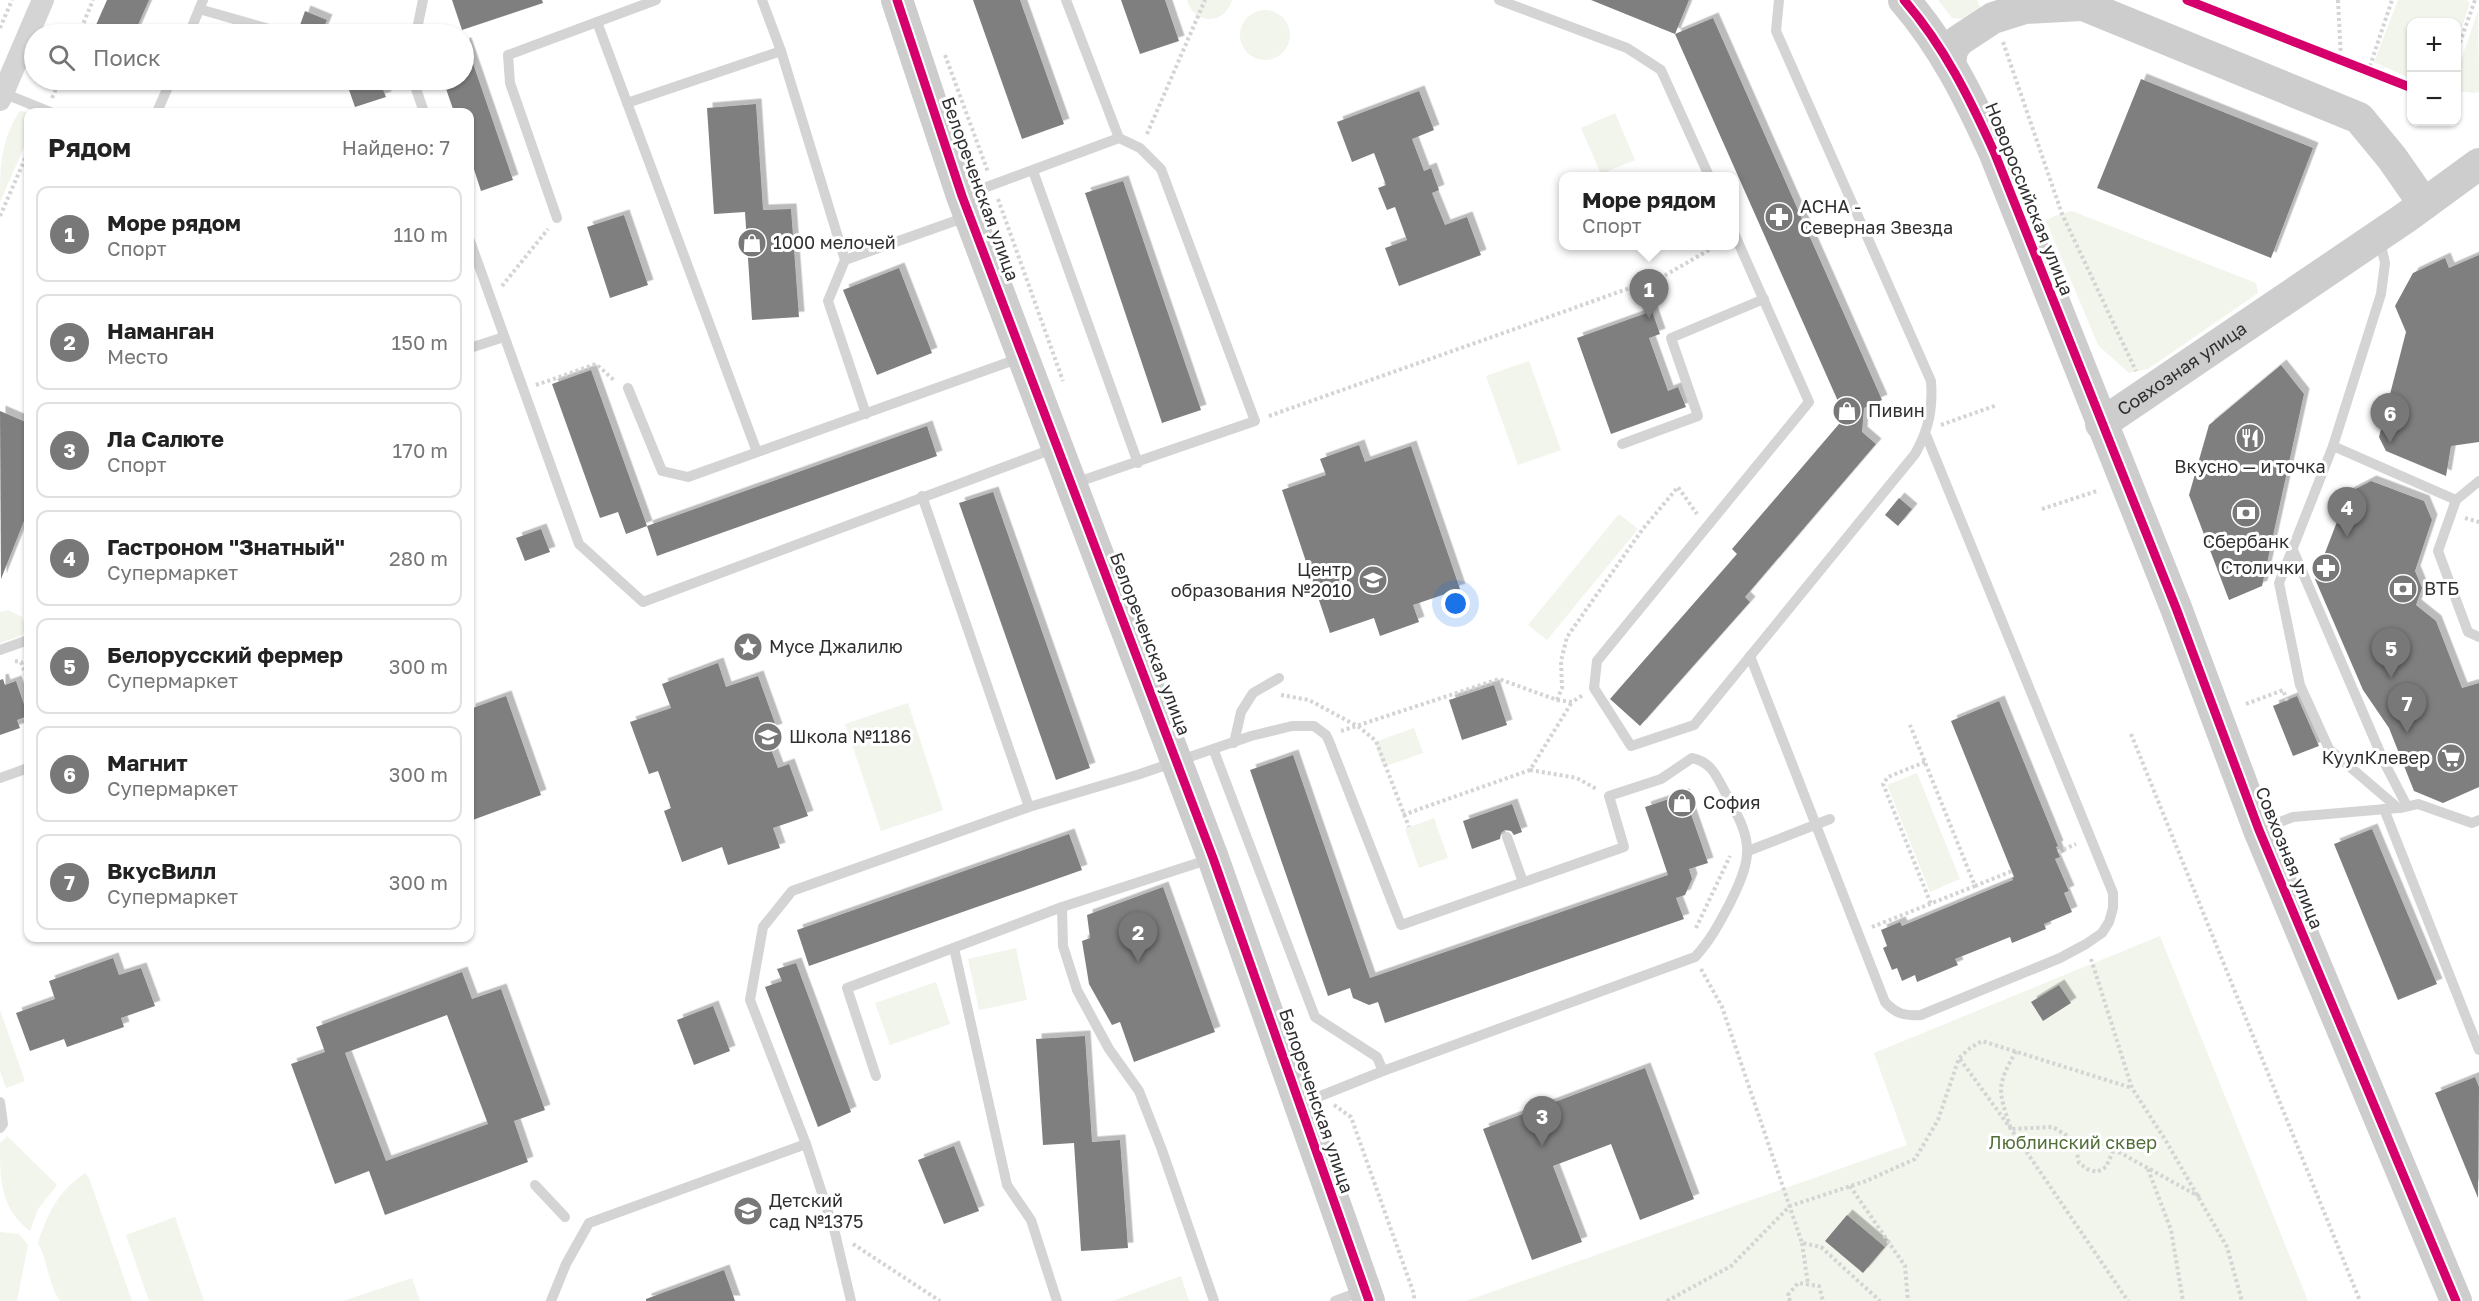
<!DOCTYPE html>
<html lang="ru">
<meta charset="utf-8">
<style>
body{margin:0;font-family:"Golos Text",sans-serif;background:#f2f2f2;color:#222}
.controls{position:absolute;right:18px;top:18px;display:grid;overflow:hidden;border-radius:12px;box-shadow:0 2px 4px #0004}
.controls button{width:54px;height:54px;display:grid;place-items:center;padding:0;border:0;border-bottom:2px solid #e0e0e0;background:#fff;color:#222;font:30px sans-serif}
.you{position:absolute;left:1456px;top:604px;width:21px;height:21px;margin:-15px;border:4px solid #fff;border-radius:50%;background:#1a73e8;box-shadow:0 0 0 9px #1a73e833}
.badge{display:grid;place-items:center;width:39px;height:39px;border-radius:50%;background:#787878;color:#fff;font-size:20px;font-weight:700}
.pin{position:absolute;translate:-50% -50px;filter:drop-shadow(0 2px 3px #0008)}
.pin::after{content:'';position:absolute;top:32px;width:21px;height:18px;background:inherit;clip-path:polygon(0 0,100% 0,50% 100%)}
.popup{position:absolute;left:1559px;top:172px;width:180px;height:78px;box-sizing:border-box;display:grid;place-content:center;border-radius:12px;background:#fff;filter:drop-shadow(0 2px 4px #0005);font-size:20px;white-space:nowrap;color:#767676}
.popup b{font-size:22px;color:#222}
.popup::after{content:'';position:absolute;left:50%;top:100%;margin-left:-12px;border:12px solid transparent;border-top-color:#fff}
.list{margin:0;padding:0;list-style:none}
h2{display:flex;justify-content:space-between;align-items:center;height:78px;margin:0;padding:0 24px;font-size:26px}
h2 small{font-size:20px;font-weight:400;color:#767676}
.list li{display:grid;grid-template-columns:39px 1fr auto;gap:18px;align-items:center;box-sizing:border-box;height:96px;margin:0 12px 12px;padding:0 12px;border:2px solid #e0e0e0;border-radius:12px}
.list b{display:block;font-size:22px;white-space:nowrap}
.list p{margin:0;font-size:20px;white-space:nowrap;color:#767676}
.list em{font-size:20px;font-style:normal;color:#767676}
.icon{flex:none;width:33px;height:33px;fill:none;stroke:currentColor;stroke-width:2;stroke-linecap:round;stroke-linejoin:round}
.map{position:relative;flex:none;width:2479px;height:1301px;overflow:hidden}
.search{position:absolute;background:#fff;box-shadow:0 2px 4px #0004;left:24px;top:24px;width:450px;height:66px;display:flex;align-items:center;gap:15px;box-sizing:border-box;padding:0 21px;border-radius:33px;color:#767676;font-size:22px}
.panel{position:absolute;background:#fff;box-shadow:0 2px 4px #0004;left:24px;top:108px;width:450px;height:834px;border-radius:12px}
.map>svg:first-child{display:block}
.green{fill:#f1f5eb}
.building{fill:#7f7f7f;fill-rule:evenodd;filter:url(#shadow)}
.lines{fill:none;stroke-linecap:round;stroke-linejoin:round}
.path{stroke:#d4d4d4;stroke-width:4;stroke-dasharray:3 3;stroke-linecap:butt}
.lane{stroke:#d4d4d4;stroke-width:10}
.street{stroke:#d4d4d4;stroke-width:22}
.secondary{stroke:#cdcdcd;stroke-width:32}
.cycleway-casing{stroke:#fff;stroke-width:13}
.cycleway{stroke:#d6006c;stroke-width:9}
.labels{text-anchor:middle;stroke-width:6;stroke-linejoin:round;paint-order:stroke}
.street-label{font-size:18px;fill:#2f2f2f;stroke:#fff}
.poi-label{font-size:18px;fill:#2f2f2f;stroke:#fff;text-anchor:start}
.park-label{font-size:18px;fill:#516e38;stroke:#fff}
</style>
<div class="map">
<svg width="2479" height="1301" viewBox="0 0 2479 1301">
<defs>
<filter id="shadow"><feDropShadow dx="5.5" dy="-5.5" stdDeviation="0" flood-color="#0004"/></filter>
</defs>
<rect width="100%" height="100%" fill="#fff"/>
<g class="green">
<path d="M1187 0H1232C1224 26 1194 25 1187 0Z"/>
<path d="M1938 0H1977L1983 13 1964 19 1952 18Z"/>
<path d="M2398 0H2467L2470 3 2457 42 2456 22H2412L2411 79 2374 62Z"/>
<circle cx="1265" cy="35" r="25"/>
<path d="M2478 11 2479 92 2474 93 2457 91V72Z"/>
<path d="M20 111 29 112 28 138 0 202C0 167 0 141 20 111Z"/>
<path d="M1615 113 1635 160 1601 174 1581 128Z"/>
<path d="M2072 211 2256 283 2258 293 2148 369 2129 373 2098 345 2046 221 2054 216Z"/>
<path d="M1529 361 1561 450 1518 465 1486 376Z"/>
<path d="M1619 514 1638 529 1547 640 1528 625Z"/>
<path d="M8 610 22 617 25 626 23 635 0 643V612Z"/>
<path d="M908 703 943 810 881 831 845 724Z"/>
<path d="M1414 728 1423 753 1383 767 1375 742Z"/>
<path d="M1917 773 1960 879 1930 892 1887 785Z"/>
<path d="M1434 818 1448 858 1419 868 1405 829Z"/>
<path d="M2160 936 2308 1301H1466L1907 1145 1874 1053Z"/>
<path d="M1016 948 1027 1000 979 1010 968 959Z"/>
<path d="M936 982 950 1024 890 1045 875 1003Z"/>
<path d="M0 1010 25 1081 6 1088 0 1071Z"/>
<path d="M7 1136 57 1185 38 1209 30 1231C0 1208 0 1179 0 1143Z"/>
<path d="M85 1173 89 1178 132 1301H60C48 1284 48 1261 38 1243 48 1212 58 1192 85 1173Z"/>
<path d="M175 1217 204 1301H149L126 1235Z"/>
<path d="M0 1232 19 1234 28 1245 17 1301H0Z"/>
<path d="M1181 1276 1189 1301H1112Z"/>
<path d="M412 1278 420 1301H343Z"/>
</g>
<g class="building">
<path d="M107 0H149L134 34H92Z"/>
<path d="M452 0H542L543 3 462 30Z"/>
<path d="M973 0H1020L1064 124 1022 139Z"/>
<path d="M1121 0H1165L1179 41 1140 54Z"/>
<path d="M1591 0H1689L1675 34Z"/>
<path d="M305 11 327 20 321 34H307L298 31Z"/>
<path d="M1713 18 1882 400 1864 408 1862 432 1876 444 1745 597 1750 602 1640 726 1610 699 1737 554 1732 549 1845 417 1675 34Z"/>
<path d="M464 43H466L513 180 481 191 470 157V112H454L443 80H464Z"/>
<path d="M2141 79 2313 148 2271 258 2097 188Z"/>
<path d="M368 80H379L386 97 355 107 348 87Z"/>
<path d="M1419 91 1434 130 1412 139 1424 171 1431 168 1439 190 1432 193 1445 225 1467 217 1481 255 1399 286 1385 248 1407 240 1395 207 1387 210 1378 188 1386 185 1374 153 1352 162 1337 122Z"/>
<path d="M756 104 763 210 791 209 799 317 752 320 745 212 714 214 707 108Z"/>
<path d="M1123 181 1201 410 1162 423 1085 193Z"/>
<path d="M624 215 648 285 610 298 587 227Z"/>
<path d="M2479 255V442L2451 446 2446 476 2386 451 2379 437 2406 332 2395 306 2413 273 2445 258 2449 268Z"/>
<path d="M899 268 932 353 877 375 843 290Z"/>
<path d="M1652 311 1660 334 1649 338 1668 391 1678 387 1686 407 1611 434 1577 338Z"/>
<path d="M2281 365 2304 394 2262 586 2229 600 2189 495 2209 425Z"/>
<path d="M591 370 647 526 626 534 618 512 600 518 552 384Z"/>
<path d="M0 411 28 423V511L1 579Z"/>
<path d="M927 426 937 456 657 556 647 526Z"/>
<path d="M1359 445 1365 462 1411 446 1460 589 1413 605 1419 622 1380 636 1374 618 1330 633 1282 490 1326 475 1320 459Z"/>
<path d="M2371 481 2424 501 2432 520 2415 571 2422 588 2416 605 2436 621 2462 688 2479 683V787L2443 803 2414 791 2389 728 2363 690 2315 579 2348 493Z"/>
<path d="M993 492 1090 768 1056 780 959 503Z"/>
<path d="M1899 498 1912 509 1898 526 1885 515Z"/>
<path d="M541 529 550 552 525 561 516 538Z"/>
<path d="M718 663 726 687 758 676 777 729 765 733 778 768 789 764 808 816 773 828 780 848 728 865 722 847 682 862 664 811 671 808 658 771 649 774 630 722 671 708 662 684Z"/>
<path d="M3 679 5 685 16 681 28 716 17 720 20 728 0 735V680Z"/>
<path d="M1494 685 1507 725 1462 740 1449 700Z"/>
<path d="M506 696 541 795 470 821V709Z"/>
<path d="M2297 696 2319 746 2293 756 2273 706Z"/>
<path d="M1999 701 2058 846 2056 847 2060 857 2055 859 2069 891 2064 893 2072 912 2044 924 2046 929 2012 943 2010 937 1955 959 1958 965 1917 982 1915 975 1902 981 1897 968 1892 970 1883 948 1887 946 1881 930 1900 922 1902 926 2013 880 2012 878 2014 877 1951 721Z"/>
<path d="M1293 755 1370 978 1668 875 1645 807 1684 794 1708 863 1689 869 1692 879 1685 895 1676 898 1684 919 1385 1023 1378 1002 1369 1005 1353 998 1350 988 1328 996 1250 770Z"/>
<path d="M1512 804 1522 832 1514 835 1511 831 1505 830 1501 833 1500 839 1472 849 1463 821Z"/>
<path d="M2372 829 2437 984 2398 1000 2334 844Z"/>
<path d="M1069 834 1082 870 809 966 797 930Z"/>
<path d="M1163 887 1215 1032 1134 1062 1120 1022 1112 1025 1089 984 1082 941 1090 938 1087 915Z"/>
<path d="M113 958 119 975 141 968 155 1006 121 1018 124 1027 67 1047 64 1039 30 1051 16 1013 55 999 49 981Z"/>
<path d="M796 963 851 1112 818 1127 765 987 782 981 777 969Z"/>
<path d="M462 972 472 999 501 989 545 1110 514 1121 528 1162 385 1215 369 1171 335 1184 291 1064 325 1052 316 1027ZM447 1015 488 1124 386 1161 345 1053Z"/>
<path d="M2059 985 2071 1003 2043 1021 2031 1002Z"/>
<path d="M713 1006 730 1051 694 1065 677 1020Z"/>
<path d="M1085 1036 1092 1142 1120 1140 1128 1248 1081 1251 1074 1143 1043 1145 1036 1039Z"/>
<path d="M1645 1068 1694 1199 1640 1220 1611 1144 1553 1166 1582 1242 1532 1260 1483 1129Z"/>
<path d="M2475 1077 2479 1087 2478 1198 2435 1093Z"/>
<path d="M954 1146 979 1211 944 1224 918 1160Z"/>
<path d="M1847 1215 1885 1247 1863 1273 1825 1241Z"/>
<path d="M724 1270 735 1301H646V1299Z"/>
</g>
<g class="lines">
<g class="path">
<path d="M2338 0 2341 59"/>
<path d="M0 28 12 0"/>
<path d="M79 34 93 0"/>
<path d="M2003 42 2062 214 2136 371"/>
<path d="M2456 54 2475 0"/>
<path d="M945 55 988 172"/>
<path d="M2368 72 2392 0"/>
<path d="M52 98 60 80"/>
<path d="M1147 134 1205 0"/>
<path d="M998 199 1063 381"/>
<path d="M0 216 28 152"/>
<path d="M502 286 548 229"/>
<path d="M536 385 596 364 615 381"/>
<path d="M1269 416 1664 276 1716 246"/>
<path d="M1941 425 1997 405"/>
<path d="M2042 509 2097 491"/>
<path d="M2465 518 2479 522"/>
<path d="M15 661 21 662 28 681"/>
<path d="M1281 695 1309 700 1359 727 1376 741 1409 827"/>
<path d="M1557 700 1562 688 1561 661 1567 637 1642 530 1678 487 1697 514"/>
<path d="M2246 704 2283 690 2287 701"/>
<path d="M1341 731 1499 679 1557 700 1572 702 1583 695"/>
<path d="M2131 734 2360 1301"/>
<path d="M1925 762 1888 777 1883 784 1931 904"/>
<path d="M1530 770 1577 778 1598 790"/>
<path d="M1403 815 1530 770 1572 702"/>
<path d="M2058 852 2076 844"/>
<path d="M1975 886 2012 871"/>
<path d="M1872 927 1975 886 1910 725"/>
<path d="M1696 928 1730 856"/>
<path d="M2091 959 2132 1088 2166 1141 2227 1247 2242 1301"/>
<path d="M1701 969 1722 1007 1802 1243 1821 1247 1880 1301"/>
<path d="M2016 1051C1996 1087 1998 1090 2011 1129L2053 1127 2079 1143 2097 1140 2200 1197"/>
<path d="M1960 1059 2011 1129 2128 1301"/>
<path d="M1334 1105 1351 1117 1414 1294V1301"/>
<path d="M2079 1143 2077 1153 2079 1163 2087 1169 2097 1172 2106 1167 2114 1149"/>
<path d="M2148 1169 2171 1230 2183 1301"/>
<path d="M1850 1186 1905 1266 1908 1301"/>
<path d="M1802 1243 1808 1284"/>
<path d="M853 1244 940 1301"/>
<path d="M1667 1301 1731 1266 1790 1206 1866 1181 1915 1159 1938 1120 1959 1058 1970 1048 1982 1041 2132 1088"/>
<path d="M1790 1301 1788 1295 1798 1283 1819 1286 1823 1301"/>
</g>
<g class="lane">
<path d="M762 0 781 51 845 260 828 301 866 414"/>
<path d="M1066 0 1119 138"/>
<path d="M1499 0 1627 48 1661 70 1709 176"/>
<path d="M199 9 287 34"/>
<path d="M597 22 757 452"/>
<path d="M189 34 203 0"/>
<path d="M416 34 423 0"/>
<path d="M413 80 424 112"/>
<path d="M3 93 50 112"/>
<path d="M627 103 781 51"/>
<path d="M157 112 171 80"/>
<path d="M1033 171 1138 463"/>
<path d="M965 195 1119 138 1140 148 1161 169 1255 421 1075 483"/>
<path d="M557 218 510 83 508 55 656 0"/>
<path d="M1734 233 1809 402 1597 661 1594 688 1631 746 1694 725 1915 454C1929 429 1933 409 1931 381L1776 31 1779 0"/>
<path d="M470 241 579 544 643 602 1055 448"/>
<path d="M845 260 966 217"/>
<path d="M470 348 504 337"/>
<path d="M628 388 662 471 688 477 1020 358"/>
<path d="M1622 444 1698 416 1671 338 1764 299"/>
<path d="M2333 446 2456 500"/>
<path d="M2479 481 2456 500 2438 551 2468 632 2479 637"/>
<path d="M922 496 1029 807"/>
<path d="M2293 550 2385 764 2407 806"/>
<path d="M0 650 28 640"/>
<path d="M1750 656 1885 1002C1896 1014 1905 1016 1921 1015L2060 958 2086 944 2102 933 2109 922 2113 908V893L1926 435"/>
<path d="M1234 743 1241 712 1253 693 1279 678"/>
<path d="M1214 751 1315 1017 1377 1057 1383 1071"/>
<path d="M0 778 28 768"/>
<path d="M2401 808 2418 804 2472 823 2479 820"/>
<path d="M2384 809 2479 1050"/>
<path d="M2262 829 2293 817 2398 808 2329 749 2300 685 2279 583 2333 446 2381 294 2385 263 2380 241"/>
<path d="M1507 837 1523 882"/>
<path d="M1748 851 1830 819"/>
<path d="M1062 907 1063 946 1077 990 1109 1049 1139 1091 1162 1150 1214 1301"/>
<path d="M954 948 1007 1185 1031 1220 1057 1301"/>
<path d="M876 1076 847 988 1062 907 1210 859"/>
<path d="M0 1102 3 1124 0 1128"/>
<path d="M535 1185 565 1217"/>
<path d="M551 1301 566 1264 589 1223 806 1144"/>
<path d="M851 1301 835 1233 806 1144 750 1000 763 927 792 891 1029 807 1137 775 1251 736 1292 726H1314L1326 735 1329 741 1401 925 1624 847 1609 796 1661 779 1692 758C1711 762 1716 775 1725 792 1752 840 1755 853 1730 903 1719 924 1710 941 1695 957L1383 1071 1303 1103"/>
<path d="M1335 1301 1362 1291"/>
</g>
<path class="street" d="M0 100 43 0"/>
<g class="secondary">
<path d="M897 0 962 196 1213 858 1369 1301"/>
<path d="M1904 0C1944 46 1970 99 1995 154L2176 608 2259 830 2456 1301"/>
<path d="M2071 0 2359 118 2392 158 2424 204"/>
<path d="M1950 63 1952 50 1958 41 1993 18 2025 8 2081 5"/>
<path id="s1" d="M2101 424 2405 218 2479 164"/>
</g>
<g class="cycleway-casing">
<g id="cycleway">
<path d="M897 0 962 196 1213 858 1369 1301"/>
<path d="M1904 0C1944 46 1970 99 1995 154L2176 608 2259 830 2456 1301"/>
<path d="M2187 0 2412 88"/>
</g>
</g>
<use href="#cycleway" class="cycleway"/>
</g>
<defs>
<g id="pharmacy-disc" transform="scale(1.5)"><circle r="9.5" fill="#787878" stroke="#fff"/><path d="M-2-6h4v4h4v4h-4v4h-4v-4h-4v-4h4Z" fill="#fff"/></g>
<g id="shop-disc" transform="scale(1.5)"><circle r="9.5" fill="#787878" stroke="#fff"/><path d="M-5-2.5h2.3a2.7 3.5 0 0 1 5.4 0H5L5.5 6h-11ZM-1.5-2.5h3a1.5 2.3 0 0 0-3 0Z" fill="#fff"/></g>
<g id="restaurant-disc" transform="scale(1.5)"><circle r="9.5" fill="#787878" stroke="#fff"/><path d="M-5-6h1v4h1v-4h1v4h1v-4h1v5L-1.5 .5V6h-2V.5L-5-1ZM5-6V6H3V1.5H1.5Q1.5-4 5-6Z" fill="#fff"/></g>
<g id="bank-disc" transform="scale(1.5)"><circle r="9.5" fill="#787878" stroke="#fff"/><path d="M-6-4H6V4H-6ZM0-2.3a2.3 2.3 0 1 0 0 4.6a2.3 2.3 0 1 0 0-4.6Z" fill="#fff"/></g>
<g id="school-disc" transform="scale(1.5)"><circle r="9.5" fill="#787878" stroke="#fff"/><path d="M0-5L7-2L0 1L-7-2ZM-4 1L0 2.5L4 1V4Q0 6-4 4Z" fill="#fff"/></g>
<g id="sight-disc" transform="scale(1.5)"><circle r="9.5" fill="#787878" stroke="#fff"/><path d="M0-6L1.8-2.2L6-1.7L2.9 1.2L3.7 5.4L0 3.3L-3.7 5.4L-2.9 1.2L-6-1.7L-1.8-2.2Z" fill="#fff"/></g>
<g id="supermarket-disc" transform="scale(1.5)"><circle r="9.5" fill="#787878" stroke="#fff"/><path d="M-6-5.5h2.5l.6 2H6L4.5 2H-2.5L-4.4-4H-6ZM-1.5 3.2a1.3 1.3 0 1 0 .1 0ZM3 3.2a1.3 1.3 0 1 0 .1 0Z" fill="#fff"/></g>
</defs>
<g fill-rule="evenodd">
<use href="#pharmacy-disc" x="1779" y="217"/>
<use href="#shop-disc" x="752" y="243"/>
<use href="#shop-disc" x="1847" y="411"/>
<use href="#restaurant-disc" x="2250" y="438"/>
<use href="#bank-disc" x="2246" y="513"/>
<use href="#pharmacy-disc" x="2326" y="568"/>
<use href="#school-disc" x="1373" y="580"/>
<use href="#bank-disc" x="2403" y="589"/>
<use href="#sight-disc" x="748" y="647"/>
<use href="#school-disc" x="768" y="737"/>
<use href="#supermarket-disc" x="2451" y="758"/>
<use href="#shop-disc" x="1682" y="803"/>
<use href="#school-disc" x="748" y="1211"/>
</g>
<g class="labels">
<g class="street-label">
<text transform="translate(980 189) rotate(70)" y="6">Белореченская улица</text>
<text transform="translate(2029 199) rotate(68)" y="6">Новороссийская улица</text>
<text dy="6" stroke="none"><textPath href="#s1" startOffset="98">Совхозная улица</textPath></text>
<text transform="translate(1150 644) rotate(69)" y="6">Белореченская улица</text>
<text transform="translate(2289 858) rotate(68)" y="6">Совхозная улица</text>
<text transform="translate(1316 1101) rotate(71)" y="6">Белореченская улица</text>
</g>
<g class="poi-label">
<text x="1800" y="213">АСНА -<tspan x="1800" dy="21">Северная Звезда</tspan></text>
<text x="773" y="249">1000 мелочей</text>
<text x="1868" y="417">Пивин</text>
<text x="2250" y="473" text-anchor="middle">Вкусно — и точка</text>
<text x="2246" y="548" text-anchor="middle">Сбербанк</text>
<text x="2305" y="574" text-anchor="end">Столички</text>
<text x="1352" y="576" text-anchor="end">Центр<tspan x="1352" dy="21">образования №2010</tspan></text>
<text x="2424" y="595">ВТБ</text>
<text x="769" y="653">Мусе Джалилю</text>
<text x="789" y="743">Школа №1186</text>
<text x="2430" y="764" text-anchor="end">КуулКлевер</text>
<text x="1703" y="809">София</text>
<text x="769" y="1207">Детский<tspan x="769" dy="21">сад №1375</tspan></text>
</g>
<g class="park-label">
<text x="2073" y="1149">Люблинский сквер</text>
</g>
</g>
</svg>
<div class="controls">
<button>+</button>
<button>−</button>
</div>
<div class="you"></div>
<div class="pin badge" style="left:1649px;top:319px">1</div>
<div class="popup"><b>Море рядом</b>Спорт</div>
<div class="pin badge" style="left:1138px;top:962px">2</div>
<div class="pin badge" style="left:1542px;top:1146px">3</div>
<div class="pin badge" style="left:2347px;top:537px">4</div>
<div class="pin badge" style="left:2391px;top:678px">5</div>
<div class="pin badge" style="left:2390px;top:443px">6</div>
<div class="pin badge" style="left:2407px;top:733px">7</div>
<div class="search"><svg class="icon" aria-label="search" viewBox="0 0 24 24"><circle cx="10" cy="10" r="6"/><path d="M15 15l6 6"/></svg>Поиск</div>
<section class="panel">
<h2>Рядом<small>Найдено: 7</small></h2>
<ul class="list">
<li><span class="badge">1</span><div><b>Море рядом</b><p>Спорт</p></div><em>110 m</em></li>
<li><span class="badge">2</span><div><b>Наманган</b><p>Место</p></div><em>150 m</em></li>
<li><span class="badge">3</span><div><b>Ла Салюте</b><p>Спорт</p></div><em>170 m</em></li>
<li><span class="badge">4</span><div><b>Гастроном &quot;Знатный&quot;</b><p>Супермаркет</p></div><em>280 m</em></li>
<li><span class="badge">5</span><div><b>Белорусский фермер</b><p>Супермаркет</p></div><em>300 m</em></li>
<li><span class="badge">6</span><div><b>Магнит</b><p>Супермаркет</p></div><em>300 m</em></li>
<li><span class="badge">7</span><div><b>ВкусВилл</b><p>Супермаркет</p></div><em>300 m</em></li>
</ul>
</section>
</div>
